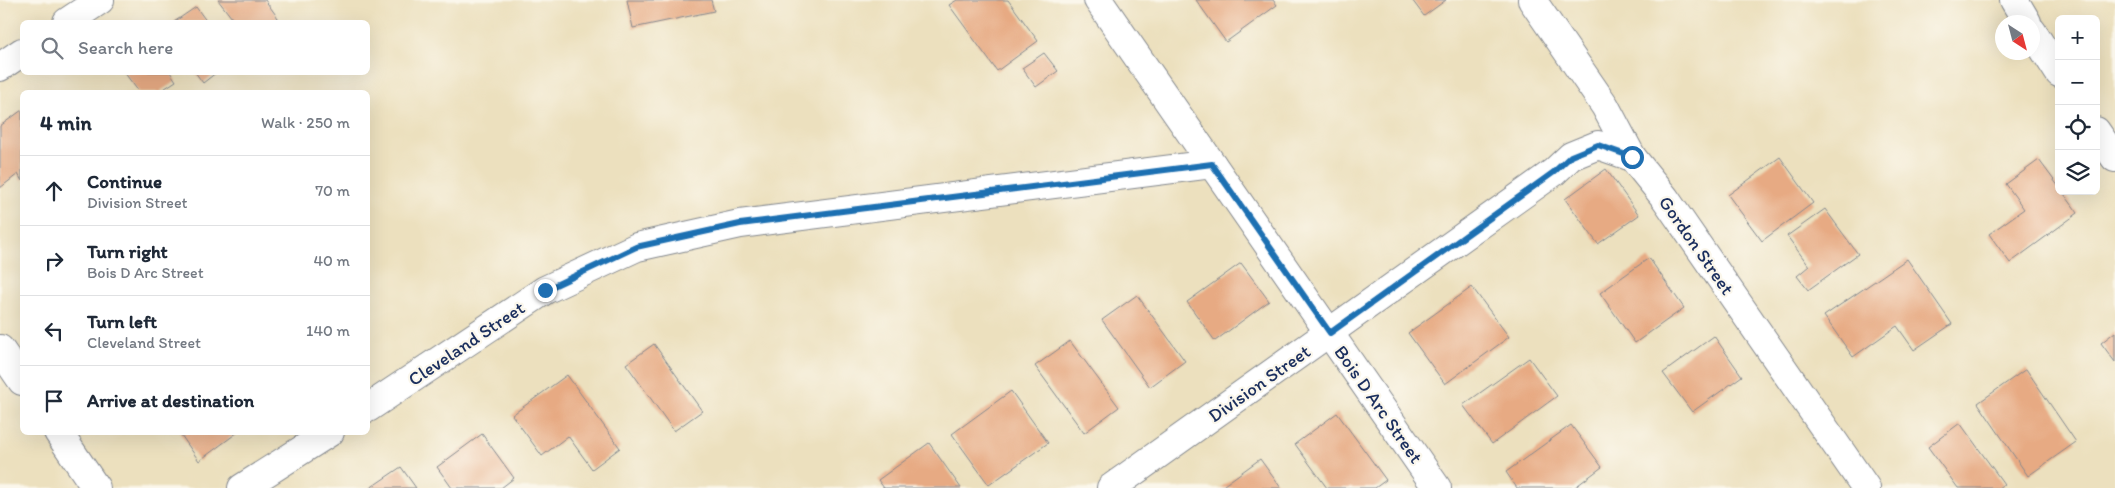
<!DOCTYPE html>
<meta charset="utf-8">
<style>
body{margin:0;font-family:Itim,sans-serif;background:#f6f6f7;color:#1f2937}
.controls{position:absolute;right:15px;top:15px;display:grid;overflow:hidden;border-radius:8px;box-shadow:0 5px 20px #0002}
.controls button{width:45px;height:45px;display:grid;place-items:center;padding:0;border:0;border-bottom:1px solid #e0e1e3;background:#fff;color:#1f2937;font:25px sans-serif}
.compass{position:absolute;left:1995px;top:15px;width:45px;height:45px;border-radius:50%;background:#fff;box-shadow:0 5px 20px #0002;rotate:144deg}
.stop{position:absolute;width:15px;height:15px;margin:-11px;border:4px solid #1f6fb2;border-radius:50%;background:#fff}
.stop.end{background:#1f6fb2;border-color:#fff;box-shadow:0 1px 5px #0008}
.list{margin:0;padding:0;list-style:none}
h2{display:flex;justify-content:space-between;align-items:center;height:65px;margin:0;padding:0 20px;font-size:21px}
h2 small{font-size:16px;font-weight:400;color:#747a83}
.list li{display:grid;grid-template-columns:32px 1fr auto;gap:15px;align-items:center;box-sizing:border-box;height:70px;padding:0 20px;border-top:1px solid #e0e1e3}
.list b{display:block;font-size:19px;white-space:nowrap}
.list p{margin:0;font-size:16px;white-space:nowrap;color:#747a83}
.list em{font-size:16px;font-style:normal;color:#747a83}
.icon{flex:none;width:28px;height:28px;fill:none;stroke:currentColor;stroke-width:2;stroke-linecap:round;stroke-linejoin:round}
.map{position:relative;flex:none;width:2115px;height:488px;overflow:hidden}
.search{position:absolute;background:#fff;box-shadow:0 5px 20px #0002;left:20px;top:20px;width:350px;height:55px;display:flex;align-items:center;gap:12px;box-sizing:border-box;padding:0 18px;border-radius:8px;color:#747a83;font-size:19px}
.panel{position:absolute;background:#fff;box-shadow:0 5px 20px #0002;left:20px;top:90px;width:350px;height:345px;border-radius:8px}
.map>svg:first-child{display:block}
.building{fill:#e7aa83}
.lines{fill:none;stroke-linecap:round;stroke-linejoin:round}
.minor-casing{stroke:#84888e;stroke-width:30}
.minor{stroke:#fff;stroke-width:28}
.route{stroke:#1f6fb2;stroke-width:6}
.labels{text-anchor:middle;stroke-width:4.5;stroke-linejoin:round;paint-order:stroke}
.street-label{font-size:19px;fill:#1b2f5e;stroke:#fbf7ec}
</style>
<div class="map">
<svg width="2115" height="488" viewBox="0 0 2115 488">
<rect width="100%" height="100%" fill="#fbf7ec"/>
<filter id="ink" filterUnits="userSpaceOnUse"><feTurbulence type="fractalNoise" baseFrequency=".02" numOctaves="2"/><feDisplacementMap in="SourceGraphic" scale="10" xChannelSelector="R" yChannelSelector="G"/><feConvolveMatrix kernelMatrix="1 2 1 2 8 2 1 2 1" color-interpolation-filters="sRGB"/></filter>
<filter id="wash" filterUnits="userSpaceOnUse"><feTurbulence type="fractalNoise" baseFrequency=".0096" numOctaves="4" result="noise"/><feDisplacementMap in="SourceGraphic" scale="20" xChannelSelector="R" yChannelSelector="G"/><feGaussianBlur stdDeviation="1.12" result="paint"/><feColorMatrix in="noise" values="0 0 0 0 0 0 0 0 0 0 0 0 0 0 0 0 0 1.4 0 .05"/><feComposite in="paint" operator="in"/></filter>
<g filter="url(#wash)">
<rect width="100%" height="100%" fill="#ece0be"/>
<g id="blocks">
<g class="building">
<path d="M218 0H265L278 18 271 22H235Z"/>
<path d="M627 0H711L714 11 633 28Z"/>
<path d="M957 0H1008L1038 41 997 71 949 5Z"/>
<path d="M1196 0H1273L1277 5 1226 42Z"/>
<path d="M1412 0H1446L1424 16Z"/>
<path d="M196 7 207 22H174Z"/>
<path d="M1044 53 1058 71 1036 87 1022 68Z"/>
<path d="M124 72H170L176 81 159 92H139Z"/>
<path d="M195 72H217L203 83Z"/>
<path d="M22 110V181L18 174 0 188V126Z"/>
<path d="M1780 157 1813 203 1762 241 1728 195Z"/>
<path d="M2039 160 2059 187V191H2062L2078 213 2010 263 1989 234 2024 209 2006 184Z"/>
<path d="M1606 169 1639 215 1598 244 1565 199Z"/>
<path d="M1825 209 1858 254 1808 290 1797 276 1809 266 1787 236Z"/>
<path d="M1649 258 1684 308 1635 343 1600 293Z"/>
<path d="M1907 259 1952 324 1914 350 1897 326 1853 357 1824 316Z"/>
<path d="M1241 263 1269 301 1215 341 1187 302Z"/>
<path d="M1472 287 1509 337 1445 384 1408 333Z"/>
<path d="M1137 295 1185 361 1150 387 1102 320Z"/>
<path d="M2115 332V362L2101 343Z"/>
<path d="M1714 336 1742 376 1692 412 1663 373Z"/>
<path d="M1070 341 1119 407 1084 433 1035 366Z"/>
<path d="M654 344 702 411 674 431 626 364Z"/>
<path d="M1529 358 1557 396 1492 444 1463 405Z"/>
<path d="M2026 369 2076 442 2028 476 1978 403Z"/>
<path d="M567 375 620 448 592 469 568 436 542 456 512 415Z"/>
<path d="M1011 391 1048 443 989 485 952 434Z"/>
<path d="M1337 413 1386 480 1375 488H1327L1295 444Z"/>
<path d="M1960 423 2004 484 1998 488H1958L1928 447Z"/>
<path d="M1571 425 1602 467 1574 488H1517L1506 472Z"/>
<path d="M179 432H238L199 461Z"/>
<path d="M482 434 514 478 501 488H452L437 467Z"/>
<path d="M929 443 961 488H884L878 480Z"/>
<path d="M1260 459 1281 488H1220Z"/>
<path d="M401 467 416 488H370Z"/>
</g>
</g>
</g>
<g filter="url(#ink)">
<use href="#blocks" fill-opacity="0" stroke="#84888e" stroke-width="1"/>
<g class="lines">
<g class="minor-casing">
<g id="minor">
<path d="M1098 0 1437 488"/>
<path d="M1532 0 1605 106 1632 157 1665 198 1866 488"/>
<path d="M2014 0 2027 22"/>
<path d="M67 22 100 0"/>
<path d="M2032 31 2059 73"/>
<path d="M0 67 22 52"/>
<path d="M2096 131 2115 158"/>
<path d="M0 349 22 381"/>
<path d="M368 408 545 290 637 247 740 224 1212 164"/>
<path d="M58 432 96 488"/>
<path d="M242 488 330 432"/>
<path d="M1111 488 1554 172 1571 156 1598 145 1632 157"/>
</g>
</g>
<use href="#minor" class="minor"/>
</g>
</g>
<g class="lines" filter="url(#ink)">
<path class="route" d="M545 290 636 247 740 224 1212 164 1330 333 1554 172 1571 156 1598 145 1632 157"/>
</g>
<g class="labels">
<g class="street-label">
<text transform="translate(1697 245) rotate(55)" y="7">Gordon Street</text>
<text transform="translate(466 343) rotate(-34)" y="7">Cleveland Street</text>
<text transform="translate(1259 383) rotate(-35)" y="7">Division Street</text>
<text transform="translate(1379 404) rotate(55)" y="7">Bois D Arc Street</text>
</g>
</g>
</svg>
<div class="controls">
<button>+</button>
<button>−</button>
<button><svg class="icon" aria-label="locate" viewBox="0 0 24 24"><circle cx="12" cy="12" r="6"/><path d="M12 2v4M12 18v4M2 12h4M18 12h4"/></svg></button>
<button><svg class="icon" aria-label="layers" viewBox="0 0 24 24"><path d="M12 4l9 5-9 5-9-5zM3 14l9 5 9-5"/></svg></button>
</div>
<svg class="compass" viewBox="-18 -18 36 36"><path d="M0-13l5 13h-10z" fill="#e53935"/><path d="M0 13l5-13h-10z" fill="#747a83"/></svg>
<div class="stop" style="left:1632px;top:157px"></div>
<div class="stop end" style="left:545px;top:290px"></div>
<div class="search"><svg class="icon" aria-label="search" viewBox="0 0 24 24"><circle cx="10" cy="10" r="6"/><path d="M15 15l6 6"/></svg>Search here</div>
<section class="panel">
<h2>4 min<small>Walk · 250 m</small></h2>
<ul class="list">
<li><svg class="icon" aria-label="ahead" viewBox="0 0 24 24"><path d="M12 20V5M6 11l6-6 6 6"/></svg><div><b>Continue</b><p>Division Street</p></div><em>70 m</em></li>
<li><svg class="icon" aria-label="right" viewBox="0 0 24 24"><path d="M7 20v-9h11M14 6l5 5-5 5"/></svg><div><b>Turn right</b><p>Bois D Arc Street</p></div><em>40 m</em></li>
<li><svg class="icon" aria-label="left" viewBox="0 0 24 24"><path d="M17 20v-9H6M10 6l-5 5 5 5"/></svg><div><b>Turn left</b><p>Cleveland Street</p></div><em>140 m</em></li>
<li><svg class="icon" aria-label="arrive" viewBox="0 0 24 24"><path d="M6 21V4h12l-3 4 3 4H6"/></svg><div><b>Arrive at destination</b></div></li>
</ul>
</section>
</div>
